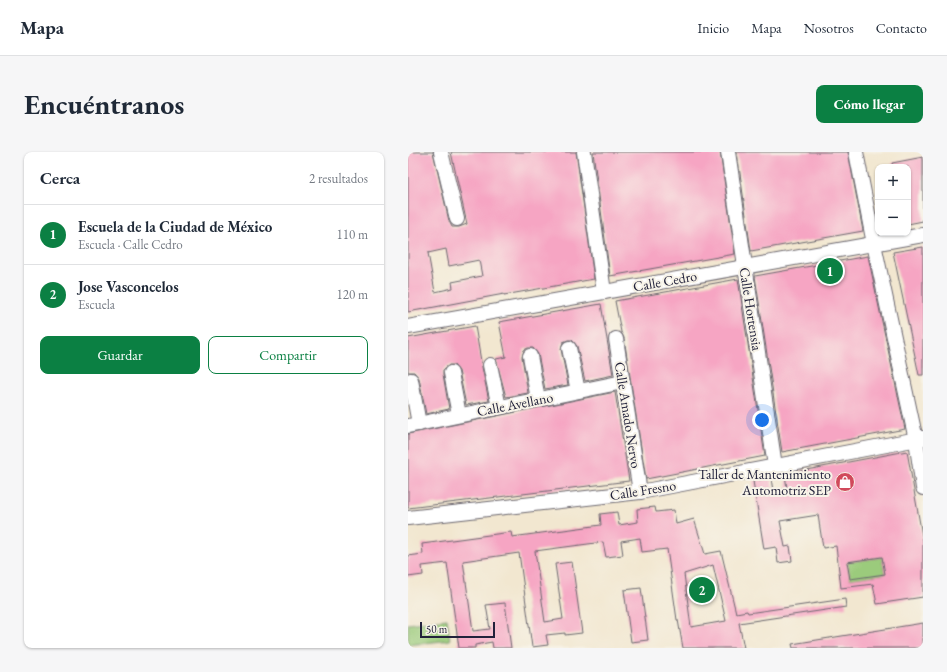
<!DOCTYPE html>
<html lang="es">
<meta charset="utf-8">
<style>
body{margin:0;font-family:"EB Garamond",serif;background:#f6f6f7;color:#1f2937}
.controls{position:absolute;right:12px;top:12px;display:grid;overflow:hidden;border-radius:8px;box-shadow:0 1px 3px #0004}
.controls button{width:36px;height:36px;display:grid;place-items:center;padding:0;border:0;border-bottom:1px solid #e0e1e3;background:#fff;color:#1f2937;font:20px sans-serif}
.scale{position:absolute;left:12px;bottom:10px;width:75px;box-sizing:border-box;padding-left:4px;border:2px solid #22223b;border-top:0;font-size:11px;line-height:14px;white-space:nowrap;color:#22223b;-webkit-text-stroke:3px #f7f3e8;paint-order:stroke}
.you{position:absolute;left:354px;top:268px;width:14px;height:14px;margin:-10px;border:3px solid #fff;border-radius:50%;background:#1a73e8;box-shadow:0 0 0 6px #1a73e833}
.badge{display:grid;place-items:center;width:26px;height:26px;border-radius:50%;background:#0b8043;color:#fff;font-size:13px;font-weight:700}
.pin{position:absolute;translate:-50% -50%;border:2px solid #fff;box-shadow:0 1px 4px #0006}
.list{margin:0;padding:0;list-style:none}
h2{display:flex;justify-content:space-between;align-items:center;height:52px;margin:0;padding:0 16px;font-size:17px}
h2 small{font-size:13px;font-weight:400;color:#747a83}
.list li{display:grid;grid-template-columns:26px 1fr auto;gap:12px;align-items:center;box-sizing:border-box;height:60px;padding:0 16px;border-top:1px solid #e0e1e3}
.list b{display:block;font-size:15px;white-space:nowrap}
.list p{margin:0;font-size:13px;white-space:nowrap;color:#747a83}
.list em{font-size:13px;font-style:normal;color:#747a83}
.actions{display:flex;gap:8px;padding:12px 16px}
.actions a{flex:1;padding:9px 0;border:1px solid #0b8043;border-radius:8px;text-align:center;font-size:14px;color:#0b8043}
.actions .main{background:#0b8043;color:#fff}
.map{position:relative;flex:none;width:515px;height:496px;overflow:hidden;border-radius:8px}
header{display:flex;align-items:center;gap:24px;box-sizing:border-box;height:56px;padding:0 20px;background:#fff;border-bottom:1px solid #e0e1e3}
header strong{font-size:19px}
nav{display:flex;gap:22px;margin-inline-start:auto;font-size:14px}
.intro{display:flex;align-items:center;justify-content:space-between;box-sizing:border-box;height:96px;padding:0 24px}
h1{margin:0;font-size:28px}
.button{padding:10px 18px;border-radius:8px;background:#0b8043;color:#fff;font-size:14px;font-weight:700}
main{display:flex;gap:24px;padding:0 24px}
aside{flex:1;background:#fff;border-radius:8px;box-shadow:0 1px 3px #0004}
.map>svg:first-child{display:block}
.green{fill:#9bcb7b;stroke:#5e765b}
.building{fill:#f6a5c3;fill-rule:evenodd}
.lines{fill:none;stroke-linecap:round;stroke-linejoin:round}
.minor-casing{stroke:#6b676f;stroke-width:16}
.minor{stroke:#fff;stroke-width:14}
.labels{text-anchor:middle;stroke-width:4;stroke-linejoin:round;paint-order:stroke}
.street-label{font-size:14px;fill:#22223b;stroke:#f7f3e8}
.poi-label{font-size:14px;fill:#22223b;stroke:#f7f3e8;text-anchor:end}
</style>
<header>
<strong>Mapa</strong>
<nav><a>Inicio</a><a>Mapa</a><a>Nosotros</a><a>Contacto</a></nav>
</header>
<div class="intro"><h1>Encuéntranos</h1><a class="button">Cómo llegar</a></div>
<main>
<aside>
<h2>Cerca<small>2 resultados</small></h2>
<ul class="list">
<li><span class="badge">1</span><div><b>Escuela de la Ciudad de México</b><p>Escuela · Calle Cedro</p></div><em>110 m</em></li>
<li><span class="badge">2</span><div><b>Jose Vasconcelos</b><p>Escuela</p></div><em>120 m</em></li>
</ul>
<div class="actions"><a class="main">Guardar</a><a>Compartir</a></div>
</aside>
<div class="map">
<svg width="515" height="496" viewBox="0 0 515 496">
<rect width="100%" height="100%" fill="#f7f3e8"/>
<filter id="ink" filterUnits="userSpaceOnUse"><feTurbulence type="fractalNoise" baseFrequency=".025" numOctaves="2"/><feDisplacementMap in="SourceGraphic" scale="8" xChannelSelector="R" yChannelSelector="G"/><feConvolveMatrix kernelMatrix="1 2 1 2 8 2 1 2 1" color-interpolation-filters="sRGB"/></filter>
<filter id="wash" filterUnits="userSpaceOnUse"><feTurbulence type="fractalNoise" baseFrequency=".012" numOctaves="4" result="noise"/><feDisplacementMap in="SourceGraphic" scale="16" xChannelSelector="R" yChannelSelector="G"/><feGaussianBlur stdDeviation="0.9" result="paint"/><feColorMatrix in="noise" values="0 0 0 0 0 0 0 0 0 0 0 0 0 0 0 0 0 1.4 0 .05"/><feComposite in="paint" operator="in"/></filter>
<g filter="url(#wash)">
<rect width="100%" height="100%" fill="#f2e7d0"/>
<g class="green">
<path d="M474 405 477 422 442 427 439 410Z"/>
<path d="M39 467 42 488 0 493V472Z"/>
</g>
<g id="blocks">
<g class="building">
<path d="M0 0H25L41 69 44 75H51L59 72 43 0H168L186 127 96 143V142L0 160ZM38 97 41 114 71 108 74 124 44 130 45 136 27 140 20 101Z"/>
<path d="M185 0H312L327 102 202 124Z"/>
<path d="M329 0H440L455 79 343 99Z"/>
<path d="M515 5V69L500 72V15H485L484 11Z"/>
<path d="M515 95V223H511L485 100Z"/>
<path d="M460 104 497 277 374 300 347 124Z"/>
<path d="M330 127 357 304 238 327 216 186 213 180 207 149Z"/>
<path d="M193 152 205 223 177 229 169 194 164 188H160L155 190 153 197 160 233 137 237 130 202 125 196H120L116 198 114 205 120 241 98 245 88 207 98 205 91 170Z"/>
<path d="M67 174 74 215 81 249 58 253 51 219 46 213H41L35 218V222L41 257 18 262 11 226 6 220H0V186Z"/>
<path d="M207 240 221 329 0 356V282Z"/>
<path d="M499 299 515 389V445L469 452 465 432 433 436 428 394 415 396 410 363 372 369 377 395 382 394 384 409 370 411 368 395 356 397 345 329 363 326 365 339 379 337 377 322ZM474 405 477 422 442 427 439 410Z"/>
<path d="M247 355 248 360 266 358 268 372 286 367 297 402 313 399 328 461 339 459 340 461 437 447 438 455 331 471 336 496H275L270 468H269L259 397 234 400 232 386 213 389 215 403 198 405 195 390 127 399 137 470 155 467 147 412 164 410 174 481 157 483V481L138 483 140 493 124 495 111 401 55 409 65 479 82 477 78 453 97 451 103 496H85L84 490 67 493V496H51L39 411 14 414 15 423 0 425V404L15 402 14 392 103 380 104 385 193 373 192 362 209 360 211 373 230 370 229 357ZM305 413 318 469 283 475 276 422Z"/>
<path d="M233 436 240 488 223 490 216 438Z"/>
<path d="M515 471V496H385L384 492Z"/>
</g>
</g>
</g>
<g filter="url(#ink)">
<use href="#blocks" fill-opacity="0" stroke="#6b676f" stroke-width="1"/>
<g class="lines">
<g class="minor-casing">
<g id="minor">
<path d="M33 0 49 67"/>
<path d="M176 0 196 140"/>
<path d="M320 0 367 314"/>
<path d="M448 0 466 92 508 288 515 336"/>
<path d="M0 175 515 83"/>
<path d="M208 187 232 340"/>
<path d="M161 196 170 239"/>
<path d="M122 204 130 247"/>
<path d="M82 213 91 255"/>
<path d="M43 221 51 263"/>
<path d="M3 228 11 272"/>
<path d="M0 274 215 230"/>
<path d="M0 366 232 340 515 286"/>
</g>
</g>
<use href="#minor" class="minor"/>
</g>
</g>
<defs>
<g id="shop-disc" transform="scale(1)"><circle r="9.5" fill="#d1495b" stroke="#f7f3e8"/><path d="M-5-2.5h2.3a2.7 3.5 0 0 1 5.4 0H5L5.5 6h-11ZM-1.5-2.5h3a1.5 2.3 0 0 0-3 0Z" fill="#fff"/></g>
</defs>
<g fill-rule="evenodd">
<use href="#shop-disc" x="437" y="330"/>
</g>
<g class="labels">
<g class="street-label">
<text transform="translate(257 129) rotate(-10)" y="5">Calle Cedro</text>
<text transform="translate(343 157) rotate(81)" y="5">Calle Hortensia</text>
<text transform="translate(107 252) rotate(-11)" y="5">Calle Avellano</text>
<text transform="translate(220 263) rotate(81)" y="5">Calle Amado Nervo</text>
<text transform="translate(235 338) rotate(-9)" y="5">Calle Fresno</text>
</g>
<g class="poi-label">
<text x="423" y="327">Taller de Mantenimiento<tspan x="423" dy="16">Automotriz SEP</tspan></text>
</g>
</g>
</svg>
<div class="controls">
<button>+</button>
<button>−</button>
</div>
<div class="scale">50 m</div>
<div class="you"></div>
<div class="pin badge" style="left:422px;top:119px">1</div>
<div class="pin badge" style="left:294px;top:438px">2</div>
</div>
</main>
